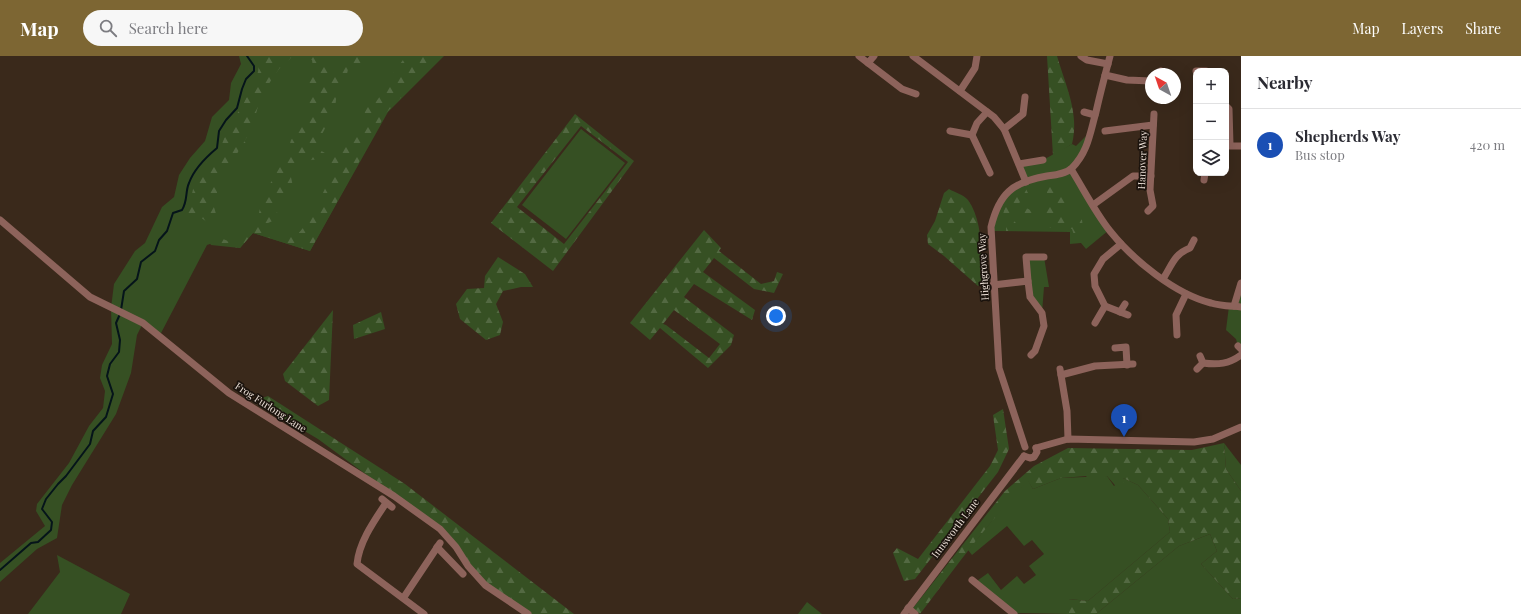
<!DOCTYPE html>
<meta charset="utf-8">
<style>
body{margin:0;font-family:"Playfair Display",serif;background:#f7f7f7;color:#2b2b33}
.controls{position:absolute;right:12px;top:12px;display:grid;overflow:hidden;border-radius:8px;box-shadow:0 4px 16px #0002}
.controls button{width:36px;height:36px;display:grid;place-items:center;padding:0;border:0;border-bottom:1px solid #e1e1e2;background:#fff;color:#2b2b33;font:20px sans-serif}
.compass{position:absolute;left:1145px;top:12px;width:36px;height:36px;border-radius:50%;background:#fff;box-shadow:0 4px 16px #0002;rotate:320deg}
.you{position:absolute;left:776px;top:260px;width:14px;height:14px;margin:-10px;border:3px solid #fff;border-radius:50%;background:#1a73e8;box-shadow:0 0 0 6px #1a73e833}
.badge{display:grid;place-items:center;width:26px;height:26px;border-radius:50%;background:#7d6633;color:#fff;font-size:13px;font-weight:700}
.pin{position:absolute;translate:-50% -33px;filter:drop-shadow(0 1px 2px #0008)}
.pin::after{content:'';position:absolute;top:21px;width:14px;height:12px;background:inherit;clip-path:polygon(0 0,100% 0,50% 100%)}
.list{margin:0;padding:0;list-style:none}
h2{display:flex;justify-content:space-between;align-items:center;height:52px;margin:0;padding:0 16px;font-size:17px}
h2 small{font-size:13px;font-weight:400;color:#7c7c81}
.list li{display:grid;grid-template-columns:26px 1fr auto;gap:12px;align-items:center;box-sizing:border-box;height:72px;padding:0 16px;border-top:1px solid #e1e1e2}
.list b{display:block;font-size:15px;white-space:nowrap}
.list p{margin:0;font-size:13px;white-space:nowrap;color:#7c7c81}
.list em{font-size:13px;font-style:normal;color:#7c7c81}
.icon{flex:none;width:22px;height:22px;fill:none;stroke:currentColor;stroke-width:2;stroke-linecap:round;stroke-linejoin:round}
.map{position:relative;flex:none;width:1241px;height:558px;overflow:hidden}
header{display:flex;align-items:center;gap:24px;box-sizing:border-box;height:56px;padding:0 20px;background:#7d6633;color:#fff}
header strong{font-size:19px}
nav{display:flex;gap:22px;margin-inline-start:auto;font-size:14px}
.search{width:280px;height:36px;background:#f7f7f7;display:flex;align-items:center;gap:10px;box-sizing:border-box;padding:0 14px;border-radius:22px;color:#7c7c81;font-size:15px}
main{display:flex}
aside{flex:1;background:#fff}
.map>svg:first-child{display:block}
.green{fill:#365023}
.forest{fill:url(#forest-firs);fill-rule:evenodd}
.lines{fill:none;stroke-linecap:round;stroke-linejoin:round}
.stream{stroke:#05141a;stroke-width:2}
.minor{stroke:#8d635b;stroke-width:7}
.labels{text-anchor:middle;stroke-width:3.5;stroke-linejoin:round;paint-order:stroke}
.street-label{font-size:10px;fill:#ece0d7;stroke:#1b130d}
</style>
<header>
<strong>Map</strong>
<div class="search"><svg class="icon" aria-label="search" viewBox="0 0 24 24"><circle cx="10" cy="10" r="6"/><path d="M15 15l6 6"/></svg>Search here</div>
<nav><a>Map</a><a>Layers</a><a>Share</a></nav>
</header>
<main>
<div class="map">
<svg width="1241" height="558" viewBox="0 0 1241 558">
<defs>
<pattern id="forest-firs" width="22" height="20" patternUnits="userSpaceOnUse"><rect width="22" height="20" fill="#365023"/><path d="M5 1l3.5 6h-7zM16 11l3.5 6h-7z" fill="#536942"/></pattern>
</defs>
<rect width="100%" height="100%" fill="#3a291b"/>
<g class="green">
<path d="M239 0H444L388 56 310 195 253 177 240 192 213 187 207 189 160 279 143 267 137 279 131 317 116 358 72 429 62 449 57 482 37 493 0 526V507L45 470 36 455 37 448 69 407 89 370 103 352 105 335 100 322 102 309 112 288 111 252 114 228 135 195 145 187 162 151 174 141 179 119 190 102 205 85 212 61 229 44 231 27 241 8Z"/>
<path d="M581 73 625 107 566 183 522 149Z"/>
<path d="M1092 74 1072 113 1109 174 1086 193 1081 187 1070 188V176L991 175 1001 143 1025 126 1019 108 1043 104 1072 88 1076 90Z"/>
<path d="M1026 201H1044L1049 231H1044L1042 257 1030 241Z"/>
<path d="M1241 227V293L1238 290 1236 283 1226 274 1229 250H1234Z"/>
<path d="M1224 387 1241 409V435L1226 413Z"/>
<path d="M1107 420 1114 430 1123 422 1138 429 1168 463 1170 476 1088 545 1069 543V558L1021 557 1014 558 974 527 988 517 1001 534 1017 520 1024 528 1036 519 1029 510 1044 498 1032 484 1024 490 1007 470 972 499 968 494 1007 446 1028 424 1033 433 1061 422Z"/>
<path d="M1210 478 1217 495 1201 508 1233 543 1241 542V558H1096L1179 490Z"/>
<path d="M57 499 130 538 121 558H28L60 516Z"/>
<path d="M807 546 822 558H798Z"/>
</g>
<g class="forest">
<path d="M260 0H292C289 6 283 8 279 13 270 25 261 40 257 54 256 60 252 62 251 68L255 71 244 85 249 91H241L217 131V142L214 151 216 158 210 168 197 159 190 161 185 156 190 147 195 124 205 108 219 96 230 67 242 51 258 16Z"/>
<path d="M308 0H320L330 10 349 8 345 28 337 34 335 53 319 84 318 93 330 100 344 84 359 73 366 52 378 43 391 20 406 0H442L386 57 310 195 253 177 240 192 211 189 207 182 208 177 233 187 240 186 251 169C265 170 279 182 293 181 304 179 329 128 331 116 332 112 331 108 330 104 314 102 305 104 292 114L291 121 293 131 289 136 284 147 276 151 278 161 275 164 261 170 259 157 262 142 287 98 291 84 303 69 308 52 307 20 309 14 313 11 312 4 306 3Z"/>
<path d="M353 0H366L362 7 351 8V4Z"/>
<path d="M1047 0H1057C1065 28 1080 58 1072 88L1053 100Z"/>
<path d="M575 58 634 105 553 215 491 167ZM581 70 628 106 564 188 517 151Z"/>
<path d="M1051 129 1064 132C1068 141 1063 151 1068 159L1075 157 1082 164 1083 172 1081 181 1074 179 1072 173 1050 172 1048 169 1050 164 1043 160 1045 147 1043 141 1047 137V131Z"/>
<path d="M949 133C954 136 964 139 968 144 984 166 981 202 982 228L978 230 944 200 928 188 927 179 935 165 944 137Z"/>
<path d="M1026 133 1029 139 1026 143 1017 148 1009 160 1016 167V175H1006V165H1001L1006 148 1014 143 1019 135Z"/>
<path d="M1026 152 1033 155V162L1026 167 1021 164 1022 158Z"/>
<path d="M704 174 721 192 719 195 761 228 774 225 777 216 783 218 774 237 754 233 714 202 703 216 755 254 752 264 694 228 684 241 734 279 731 289 708 312 660 272 650 284 630 267ZM674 254 720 288 709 302 666 269 663 268Z"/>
<path d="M498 201 525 218 533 231H521L503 235 496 248 503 266 500 279 486 284 460 263 456 248 467 233 484 232 485 220Z"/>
<path d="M333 254 329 344 318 350 285 325 283 318Z"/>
<path d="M381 256 385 273 354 283 353 269Z"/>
<path d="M268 340 405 428 574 558H528L485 529 440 473 318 383 259 348 262 342Z"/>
<path d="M1003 353 1009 393 998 416 915 523 904 525 893 497 897 492 918 503 990 410 998 394 993 359Z"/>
<path d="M1224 387 1226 413 1241 435V542L1233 543 1201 508 1217 495 1210 478 1179 490 1096 558H1069L1068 543 1088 545 1170 476 1168 463 1138 429 1123 422 1124 433 1120 435 1107 420 1092 427 1086 420 1061 422 1033 433 1028 425C988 466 955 512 920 558L913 552 1005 435 1034 410 1068 392 1192 394Z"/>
</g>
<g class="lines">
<g class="stream">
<path d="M121 254 124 235 137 223 141 206 155 195 159 184 167 175 173 157 182 154C188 144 185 136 189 127 194 113 205 102 217 92L219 75 226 64 237 52 242 33 246 23 254 15V10L247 0"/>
<path d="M0 514 31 487 38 486 51 474 52 466 42 453 46 443 58 428 66 420 90 388 93 375 106 361 113 338 107 320 110 308 119 296 120 284 116 267 120 258"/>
</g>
<g class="minor">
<path d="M859 0 868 7 874 0"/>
<path d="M913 0 994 61 1004 73 1026 126"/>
<path d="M1081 0 1087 4 1108 8"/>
<path d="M868 7 902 33 916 38"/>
<path d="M1196 15H1206"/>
<path d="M1159 18 1161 15"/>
<path d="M1105 19 1127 24 1151 25"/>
<path d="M960 35 975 12 977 0"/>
<path d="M1226 50 1229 53 1230 89"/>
<path d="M987 56 977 67 972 79 990 117"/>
<path d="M1084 56 1095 59"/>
<path d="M1004 73 1023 58 1025 41"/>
<path d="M950 75 972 79"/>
<path d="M1105 75 1153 69"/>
<path d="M1226 90H1241"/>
<path d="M1019 108 1043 104"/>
<path d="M1071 113C1084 134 1095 156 1110 175 1133 204 1175 238 1211 247 1220 250 1231 250 1241 251"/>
<path d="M1204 124 1205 117"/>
<path d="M1093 149 1133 120H1151"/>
<path d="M1148 155 1153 150 1150 134 1154 58"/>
<path d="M0 164 90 241 143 267 229 337 394 440 440 473 456 491 468 510 485 529 528 558"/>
<path d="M1121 188 1103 203 1094 218 1095 230 1105 250 1128 259"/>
<path d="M1163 223C1172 209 1174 198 1190 192L1194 184"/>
<path d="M1028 225 1026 201H1044"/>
<path d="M993 229 1028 225 1030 241 1042 257 1044 270 1035 295 1031 299"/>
<path d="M1234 250 1241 227"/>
<path d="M1120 256 1125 248"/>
<path d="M1095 267 1105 250"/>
<path d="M1177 279 1176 259 1186 238"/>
<path d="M1238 290 1241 293"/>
<path d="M1115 292 1126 291 1127 309"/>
<path d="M1200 300 1203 307C1218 309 1229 308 1241 299"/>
<path d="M1060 313 1067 355 1068 383"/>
<path d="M1197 313 1203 307"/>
<path d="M1061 319 1095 310 1133 308"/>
<path d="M1025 391 999 312 991 171C999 138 1012 126 1047 120 1055 119 1066 118 1072 112 1088 96 1090 77 1096 56 1100 38 1105 19 1110 0"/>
<path d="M1036 392 1068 383 1194 386 1213 383 1241 371"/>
<path d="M1024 400 1030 402 1034 401 1037 396 1036 392"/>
<path d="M382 443 392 451"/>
<path d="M386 447C374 465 359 486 357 508L424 558"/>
<path d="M437 491 463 518"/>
<path d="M972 524 1014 558"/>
<path d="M404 541 440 487"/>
<path d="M908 552 915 558"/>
<path d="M904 558 1024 400"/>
</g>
</g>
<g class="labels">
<g class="street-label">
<text transform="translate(1142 104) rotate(-88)" y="4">Hanover Way</text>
<text transform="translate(983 211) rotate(-93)" y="4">Highgrove Way</text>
<text transform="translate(271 351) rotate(33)" y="4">Frog Furlong Lane</text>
<text transform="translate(955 472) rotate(-53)" y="4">Innsworth Lane</text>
</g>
</g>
</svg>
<div class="controls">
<button>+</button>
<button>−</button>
<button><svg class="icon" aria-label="layers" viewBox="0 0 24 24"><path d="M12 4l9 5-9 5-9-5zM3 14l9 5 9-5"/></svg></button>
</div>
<svg class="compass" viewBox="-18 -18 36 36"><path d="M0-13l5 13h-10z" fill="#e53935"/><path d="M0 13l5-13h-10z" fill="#7c7c81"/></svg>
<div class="you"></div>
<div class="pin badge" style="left:1124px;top:381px;background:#1a4fb4">1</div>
</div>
<aside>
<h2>Nearby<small></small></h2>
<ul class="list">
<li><span class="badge" style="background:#1a4fb4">1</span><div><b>Shepherds Way</b><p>Bus stop</p></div><em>420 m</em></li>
</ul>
</aside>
</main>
